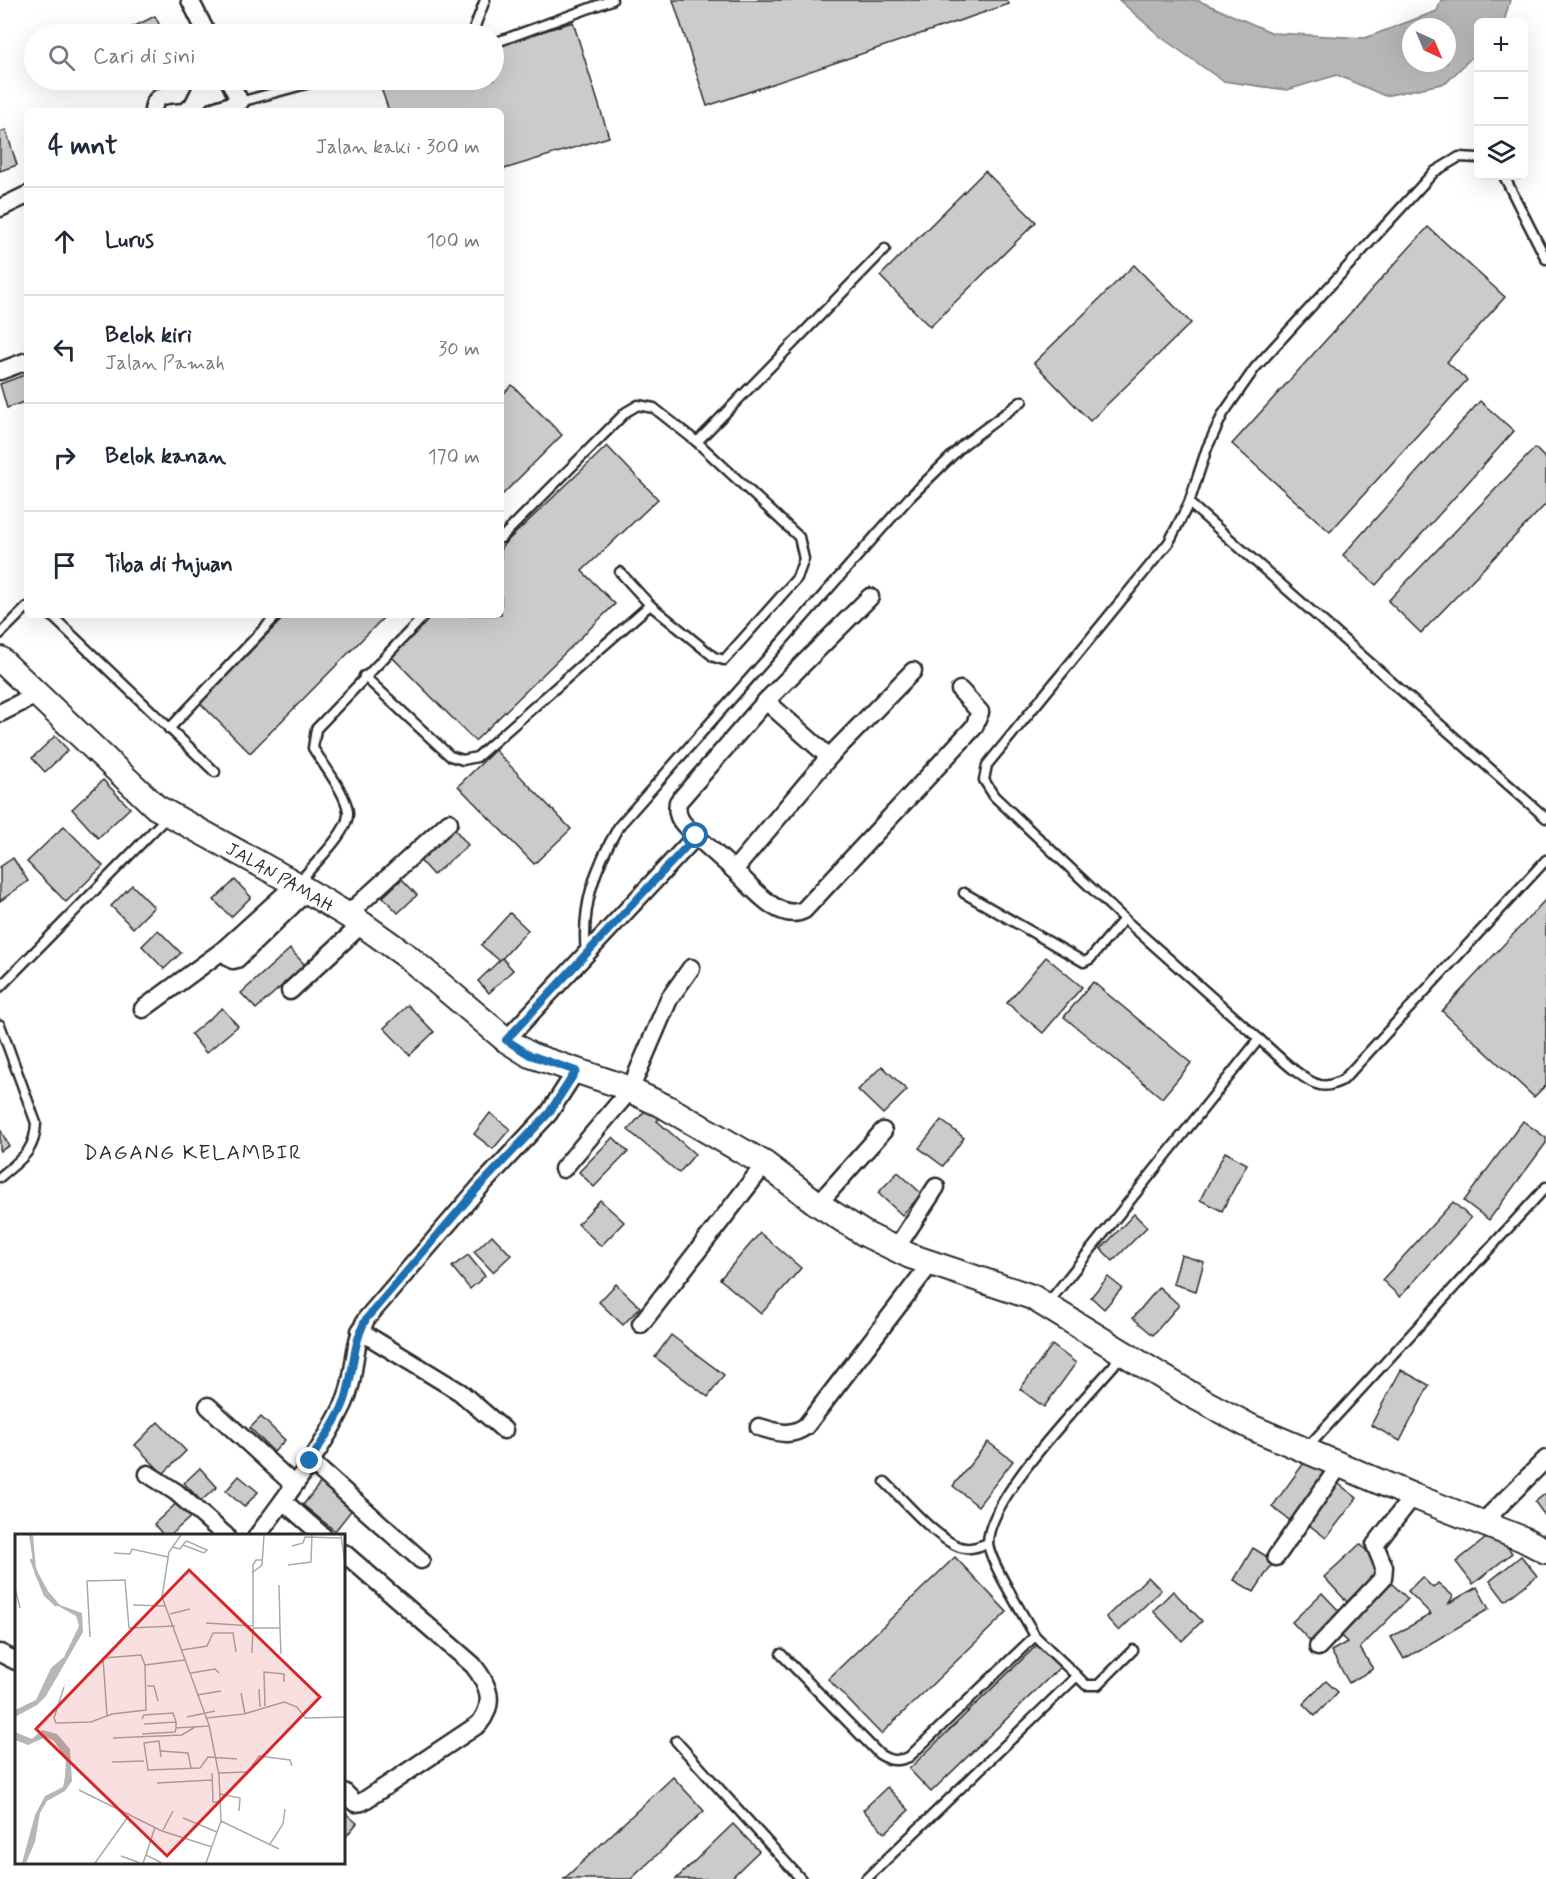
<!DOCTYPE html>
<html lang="id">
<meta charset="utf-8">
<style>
body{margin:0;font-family:Mynerve,sans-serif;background:#f6f6f7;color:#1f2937}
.controls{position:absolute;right:18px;top:18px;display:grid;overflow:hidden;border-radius:9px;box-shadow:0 6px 24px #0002}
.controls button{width:54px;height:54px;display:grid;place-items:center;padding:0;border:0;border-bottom:2px solid #e0e1e3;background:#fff;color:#1f2937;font:30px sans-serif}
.compass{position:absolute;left:1402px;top:18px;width:54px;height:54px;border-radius:50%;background:#fff;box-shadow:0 6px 24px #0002;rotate:136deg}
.stop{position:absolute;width:18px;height:18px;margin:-14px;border:4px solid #1f6fb2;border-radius:50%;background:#fff}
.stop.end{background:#1f6fb2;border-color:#fff;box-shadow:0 2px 6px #0008}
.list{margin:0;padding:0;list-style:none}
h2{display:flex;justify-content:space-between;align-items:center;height:78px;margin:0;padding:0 24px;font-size:26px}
h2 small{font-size:20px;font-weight:400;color:#747a83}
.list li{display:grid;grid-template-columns:39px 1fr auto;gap:18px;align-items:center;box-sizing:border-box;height:108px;padding:0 24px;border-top:2px solid #e0e1e3}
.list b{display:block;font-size:22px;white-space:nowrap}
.list p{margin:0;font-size:20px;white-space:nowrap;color:#747a83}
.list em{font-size:20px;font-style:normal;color:#747a83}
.icon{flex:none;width:33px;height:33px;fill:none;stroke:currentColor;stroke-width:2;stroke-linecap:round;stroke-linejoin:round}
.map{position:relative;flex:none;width:1546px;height:1879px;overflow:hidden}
.search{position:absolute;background:#fff;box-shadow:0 6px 24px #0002;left:24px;top:24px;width:480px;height:66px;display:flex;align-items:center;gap:15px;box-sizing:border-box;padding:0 21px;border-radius:33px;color:#747a83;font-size:22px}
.panel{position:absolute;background:#fff;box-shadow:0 6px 24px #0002;left:24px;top:108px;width:480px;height:510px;border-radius:9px}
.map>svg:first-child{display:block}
.water{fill:#b6b6b6;stroke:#7e7e7e;stroke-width:1.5;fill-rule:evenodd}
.building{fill:#cbcbcb;stroke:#2b2b2b;stroke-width:1.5}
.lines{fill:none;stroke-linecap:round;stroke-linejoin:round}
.lane-casing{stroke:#2b2b2b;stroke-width:13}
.street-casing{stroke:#2b2b2b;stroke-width:21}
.secondary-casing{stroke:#2b2b2b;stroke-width:28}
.lane{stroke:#fff;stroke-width:8}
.street{stroke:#fff;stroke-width:16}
.secondary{stroke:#fff;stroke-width:24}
.route{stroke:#1f6fb2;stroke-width:8}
.labels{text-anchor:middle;stroke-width:4.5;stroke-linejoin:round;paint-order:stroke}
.street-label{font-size:18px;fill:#2b2b2b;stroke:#fff}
.quarter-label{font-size:21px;letter-spacing:1.5px;fill:#2b2b2b;stroke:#fff}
.inset-river{fill:none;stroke:#b6b6b6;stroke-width:3}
.inset-road{fill:none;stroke:#aaa;stroke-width:1.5}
.view{fill:#d62828;fill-opacity:0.15;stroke:#d62828;stroke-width:3}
.inset-edge{fill:none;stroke:#2b2b2b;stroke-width:3}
</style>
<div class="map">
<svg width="1546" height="1879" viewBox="0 0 1546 1879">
<rect width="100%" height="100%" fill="#fff"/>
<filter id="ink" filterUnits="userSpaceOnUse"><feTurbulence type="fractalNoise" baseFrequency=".0167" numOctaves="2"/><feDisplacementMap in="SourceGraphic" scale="12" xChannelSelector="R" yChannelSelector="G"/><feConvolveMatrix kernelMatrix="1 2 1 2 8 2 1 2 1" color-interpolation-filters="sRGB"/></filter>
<g filter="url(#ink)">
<path class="water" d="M1119 0H1197L1273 33 1365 38 1437 11 1441 0H1510L1504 22H1478V51L1446 83 1385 96 1337 75 1287 90 1223 81 1162 38ZM1411 27H1447V63H1411Z"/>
<g class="building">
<path d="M673 0H1007L1009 4 707 106Z"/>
<path d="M155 16 164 34H132L129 29Z"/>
<path d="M573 22 609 137 501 170V111H389L381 88 404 80H494V47Z"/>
<path d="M6 130 17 165 0 171V132Z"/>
<path d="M985 171 1036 222 930 327 880 276Z"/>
<path d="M1428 227 1505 297 1447 362 1467 380 1330 532 1232 444Z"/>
<path d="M1134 265 1191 323 1090 421 1034 363Z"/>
<path d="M27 374V401L7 408 0 384Z"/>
<path d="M512 385 562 435 501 496V396Z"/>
<path d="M1480 401 1514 431 1376 585 1343 555Z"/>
<path d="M607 446 658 499 582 571 615 604 475 741 393 658 390 651 429 615H501V547Z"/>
<path d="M1535 448 1546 459V504L1421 633 1388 601Z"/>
<path d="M286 615H386L250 753 200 703Z"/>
<path d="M55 736 68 750 45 772 32 758Z"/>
<path d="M495 750 571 829 534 864 458 786Z"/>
<path d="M103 780 130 808 98 838 72 809Z"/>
<path d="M64 826 103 866 66 902 27 862Z"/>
<path d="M452 826 468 845 433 875 416 856Z"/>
<path d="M13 858 28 881 0 901V867Z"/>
<path d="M402 879 417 895 398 913 383 897Z"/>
<path d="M235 880 251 897 231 917 214 900Z"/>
<path d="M132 885 154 907 133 928 111 906Z"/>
<path d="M1546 899V1085L1534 1097 1442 1011Z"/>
<path d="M510 913 528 930 500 961 481 945Z"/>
<path d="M158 930 181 953 164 969 142 946Z"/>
<path d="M290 949 305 965 256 1009 241 993Z"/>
<path d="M1046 957 1082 987 1043 1033 1007 1003Z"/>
<path d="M502 958 513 970 489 993 478 981Z"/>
<path d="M1093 982 1191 1063 1162 1098 1064 1017Z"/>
<path d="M408 1005 434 1032 410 1055 384 1028Z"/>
<path d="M222 1008 238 1026 206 1053 191 1034Z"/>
<path d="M882 1066 907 1090 883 1114 858 1090Z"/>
<path d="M651 1104 663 1115 657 1121 695 1154 679 1173 628 1130Z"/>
<path d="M490 1113 510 1129 493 1149 474 1134Z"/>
<path d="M941 1120 964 1138 943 1166 919 1148Z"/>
<path d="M1523 1121 1546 1138V1143L1489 1220 1464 1201Z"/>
<path d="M0 1129 9 1146 0 1151Z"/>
<path d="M613 1137 628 1152 594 1187 579 1172Z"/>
<path d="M1225 1152 1247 1164 1222 1211 1200 1200Z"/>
<path d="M898 1172 922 1194 902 1215 878 1193Z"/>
<path d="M600 1200 624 1222 601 1246 578 1224Z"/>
<path d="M1453 1202 1471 1218 1400 1297 1382 1280Z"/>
<path d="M1134 1214 1147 1227 1113 1261 1101 1249Z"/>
<path d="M760 1233 801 1268 761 1314 720 1279Z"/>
<path d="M492 1235 511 1255 493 1272 474 1252Z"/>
<path d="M468 1255 485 1276 470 1289 452 1267Z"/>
<path d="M1181 1255 1204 1262 1196 1291 1173 1284Z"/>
<path d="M1108 1277 1122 1288 1104 1309 1091 1297Z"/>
<path d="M616 1284 640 1307 623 1325 599 1302Z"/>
<path d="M1159 1287 1179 1305 1153 1335 1133 1318Z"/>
<path d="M671 1335 724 1375 708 1397 655 1357Z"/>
<path d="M1052 1345 1076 1363 1044 1407 1020 1389Z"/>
<path d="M1401 1370 1429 1385 1400 1441 1371 1425Z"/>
<path d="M261 1417 285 1440 274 1452 250 1428Z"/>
<path d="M158 1422 186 1451 163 1474 135 1445Z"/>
<path d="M988 1442 1013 1461 978 1506 953 1486Z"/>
<path d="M1309 1456 1330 1471 1292 1522 1272 1507Z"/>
<path d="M200 1468 217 1487 201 1501 184 1483Z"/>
<path d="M239 1476 258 1492 244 1507 226 1491Z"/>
<path d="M1335 1481 1357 1498 1326 1538 1304 1521Z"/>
<path d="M321 1482 354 1507 335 1531 303 1505Z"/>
<path d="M1546 1493V1517L1535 1502Z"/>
<path d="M180 1500 193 1515 169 1536H164L154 1524Z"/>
<path d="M1495 1531 1512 1553 1473 1584 1456 1562Z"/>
<path d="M1360 1544 1383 1568 1347 1602 1324 1577Z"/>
<path d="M1253 1548 1274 1561 1254 1592 1234 1580Z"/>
<path d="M1521 1556 1537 1576 1505 1601 1490 1581Z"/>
<path d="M955 1557 1007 1612 881 1734 828 1679Z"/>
<path d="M1148 1577 1161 1590 1119 1631 1106 1617Z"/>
<path d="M1422 1577 1433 1588 1438 1583 1453 1596 1449 1603 1477 1587 1489 1609 1404 1659 1391 1637 1431 1614 1408 1591Z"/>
<path d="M1391 1583 1408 1599 1360 1648 1373 1669 1349 1683 1331 1651 1347 1642 1340 1635Z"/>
<path d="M1173 1591 1202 1621 1182 1641 1153 1611Z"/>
<path d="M1322 1593 1341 1613 1311 1642 1292 1622Z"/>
<path d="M1038 1644 1060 1667 931 1792 909 1769Z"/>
<path d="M1326 1681 1338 1692 1315 1716 1303 1704Z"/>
<path d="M673 1777 704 1811 631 1879H564Z"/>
<path d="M887 1787 909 1810 885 1833 863 1810Z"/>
<path d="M344 1812 357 1823 344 1839Z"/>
<path d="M733 1824 759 1851 730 1879H676Z"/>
</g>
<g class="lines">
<g class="lane-casing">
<g id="lane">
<path d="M472 34 485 0"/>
<path d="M494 43 612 0"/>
<path d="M240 102 321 80"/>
<path d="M1504 176 1546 259"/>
<path d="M697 442 885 249"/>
<path d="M1189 503 1546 818"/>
<path d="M501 538 626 412 638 405 654 408 697 442 799 537 804 559 797 578 724 660 714 657 650 605 620 572"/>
<path d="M51 615 215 772"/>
<path d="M0 634 27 607"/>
<path d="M364 676 450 756 463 760 477 757 650 605"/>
<path d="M169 729 277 615"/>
<path d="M299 882C311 867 348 833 348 814 349 797 322 763 313 748L316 729 425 615"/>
<path d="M964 893 1084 962 1090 959 1124 919"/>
<path d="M586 954C581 906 595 867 619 826L909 498 963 445 1022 401"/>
<path d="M0 987 168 816"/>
<path d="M0 1025 36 1123C35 1152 21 1159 0 1177"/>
<path d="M1259 1039C1273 1051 1303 1082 1320 1085 1329 1087 1335 1083 1343 1080L1546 860"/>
<path d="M1048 1303 1259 1039 1124 919 994 796 984 780 987 765 1169 542 1189 503 1207 448 1223 414 1255 368 1434 172 1459 157 1478 158"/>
<path d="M1306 1449 1546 1187"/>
<path d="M885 1482C903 1499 942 1546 965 1548 973 1549 980 1546 988 1543"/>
<path d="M1035 1636 1077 1676"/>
<path d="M781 1654 879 1754C890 1761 897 1762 909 1757L1035 1636C1025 1617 988 1560 988 1542 989 1497 1083 1401 1114 1365L1121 1352"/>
<path d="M676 1741 801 1879"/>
<path d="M866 1879 1077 1676 1086 1685H1098L1133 1650"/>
</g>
</g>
<g class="street-casing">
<g id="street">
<path d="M190 0 207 34"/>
<path d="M153 111C154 95 165 95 178 94L185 80"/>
<path d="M213 111 240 102 229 80"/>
<path d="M0 208 27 195"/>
<path d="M0 371 27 361"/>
<path d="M766 701 829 757"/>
<path d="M0 713 38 694"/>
<path d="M696 836C684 825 675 819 678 802L766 701 870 597"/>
<path d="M734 870C752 886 778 923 804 910L974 727 980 712 960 690"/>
<path d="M347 915 449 822"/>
<path d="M222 951 233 960 237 959 307 891"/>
<path d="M290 991 362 924"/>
<path d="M143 1009 222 951 296 884"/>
<path d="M506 1040 696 836 734 870 829 757 913 671"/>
<path d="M563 1169 630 1090 669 999 691 968"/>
<path d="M818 1204 883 1131"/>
<path d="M895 1250 936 1187"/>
<path d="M641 1324 765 1164"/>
<path d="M360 1331 460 1392 504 1430"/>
<path d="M208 1406 294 1485"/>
<path d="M759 1427C777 1432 790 1438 806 1426L931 1263"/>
<path d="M310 1461 421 1560"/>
<path d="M148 1474 176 1492 226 1536"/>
<path d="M283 1501 323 1536"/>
<path d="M1483 1522 1546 1459"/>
<path d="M257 1536C288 1494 322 1450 344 1404 357 1376 351 1348 366 1319L478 1189 549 1113 576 1071"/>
<path d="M344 1553 473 1665C489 1685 496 1703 479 1724L362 1802 355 1803 344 1792"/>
<path d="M1276 1557 1340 1465"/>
<path d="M1318 1647 1383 1578 1384 1567 1375 1545 1413 1496"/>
<path d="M0 1653 16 1661"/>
</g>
</g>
<g class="secondary-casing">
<path id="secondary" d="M0 659 156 807 296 884 362 924 408 957 506 1040 530 1055 619 1085 666 1107 765 1164 818 1204 865 1234 910 1256 1032 1297 1197 1398 1253 1428 1413 1496 1523 1539 1546 1551"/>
</g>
<use href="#lane" class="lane"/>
<use href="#street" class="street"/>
<use href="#secondary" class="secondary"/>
</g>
</g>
<g class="lines" filter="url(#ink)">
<path class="route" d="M310 1461C321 1442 338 1421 345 1400 354 1373 352 1345 366 1319L477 1189 549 1113 576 1071 530 1055 506 1040 696 836"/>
</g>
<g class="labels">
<g class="street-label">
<text transform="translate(280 877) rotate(30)" y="6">JALAN PAMAH</text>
</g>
<g class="quarter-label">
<text x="193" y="1159">DAGANG KELAMBIR</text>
</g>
</g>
<g transform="translate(15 1534)">
<rect width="330" height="330" fill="#fff"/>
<path d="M14 1H18L21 35 33 57 45 71 67 79 68 98 31 162 22 171 0 183V176L21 166 36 134 49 123 64 92 61 82 36 68 20 41ZM27 196 42 200 55 215 57 247 50 257 32 267 25 279 20 308 11 329H7L20 281 30 262 48 253 50 243 51 225 39 207 31 203 13 211 0 206V198L17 205Z" fill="#b6b6b6"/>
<path class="inset-river" d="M16 25 30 61 42 72"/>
<path class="inset-road" d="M166 1 154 18 147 63 194 191 204 241 206 287 191 329M326 1 330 30M277 12 288 9 290 3 326 4M157 13 165 15 170 8 172 7 192 16 189 19 168 11M99 19 115 20 117 15 153 23M273 31 296 28 297 1M237 39 247 31 249 1M264 51 265 94M0 54 5 74M118 71 151 72M155 80 175 75M191 89 238 92V31L241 26H247M238 94H265L266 120M75 103 72 47 110 46 114 94 160 92M167 116 192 112 198 99H218L221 118M237 119 238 94M176 139 200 135 204 139M132 152H139L143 167M49 153 39 184 41 189 76 188 97 180 131 176 130 131 170 126M244 155 245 173M226 159 230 180M182 161 206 157M250 172 249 138 269 140V148M92 182 88 124 126 121 130 131M172 183 200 177M191 184 229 180 269 168 282 173 290 184 330 183M127 185 129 181 158 179 161 188M129 190 161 188V194L194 192M127 200 160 198 161 194M98 204 167 201 180 193M146 217 173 219 176 234M146 223 144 207 129 209 133 236 185 234 193 223 222 225M97 228 129 227M197 239 198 268H206M204 239 233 238 244 222 275 226 277 232M142 249 197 246M64 256 147 297 197 313M205 260 225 264 224 277M168 284 202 298M206 287 264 315M148 296 158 277M255 310 268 290 270 275M131 321 140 293M106 322 125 329M80 329 115 280M128 329 131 321 147 329"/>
<path class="view" d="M174 36 305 163 152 322 21 195Z"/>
<rect width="330" height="330" class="inset-edge"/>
</g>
</svg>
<div class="controls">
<button>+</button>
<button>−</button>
<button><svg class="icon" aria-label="layers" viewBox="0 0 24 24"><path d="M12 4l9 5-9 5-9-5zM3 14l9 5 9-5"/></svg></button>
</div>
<svg class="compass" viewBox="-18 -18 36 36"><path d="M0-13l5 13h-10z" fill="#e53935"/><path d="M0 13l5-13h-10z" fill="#747a83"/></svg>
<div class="stop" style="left:696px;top:836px"></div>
<div class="stop end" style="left:310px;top:1461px"></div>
<div class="search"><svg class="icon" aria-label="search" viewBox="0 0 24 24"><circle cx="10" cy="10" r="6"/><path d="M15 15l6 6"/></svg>Cari di sini</div>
<section class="panel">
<h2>4 mnt<small>Jalan kaki · 300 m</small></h2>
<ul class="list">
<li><svg class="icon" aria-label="ahead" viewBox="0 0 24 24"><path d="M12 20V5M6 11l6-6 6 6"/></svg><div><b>Lurus</b></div><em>100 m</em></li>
<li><svg class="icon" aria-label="left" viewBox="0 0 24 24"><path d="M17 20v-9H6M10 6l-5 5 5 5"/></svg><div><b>Belok kiri</b><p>Jalan Pamah</p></div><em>30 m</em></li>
<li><svg class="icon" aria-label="right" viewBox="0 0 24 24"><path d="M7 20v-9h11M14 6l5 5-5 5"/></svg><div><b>Belok kanan</b></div><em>170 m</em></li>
<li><svg class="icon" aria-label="arrive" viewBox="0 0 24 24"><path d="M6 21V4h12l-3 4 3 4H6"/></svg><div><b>Tiba di tujuan</b></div></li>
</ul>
</section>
</div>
